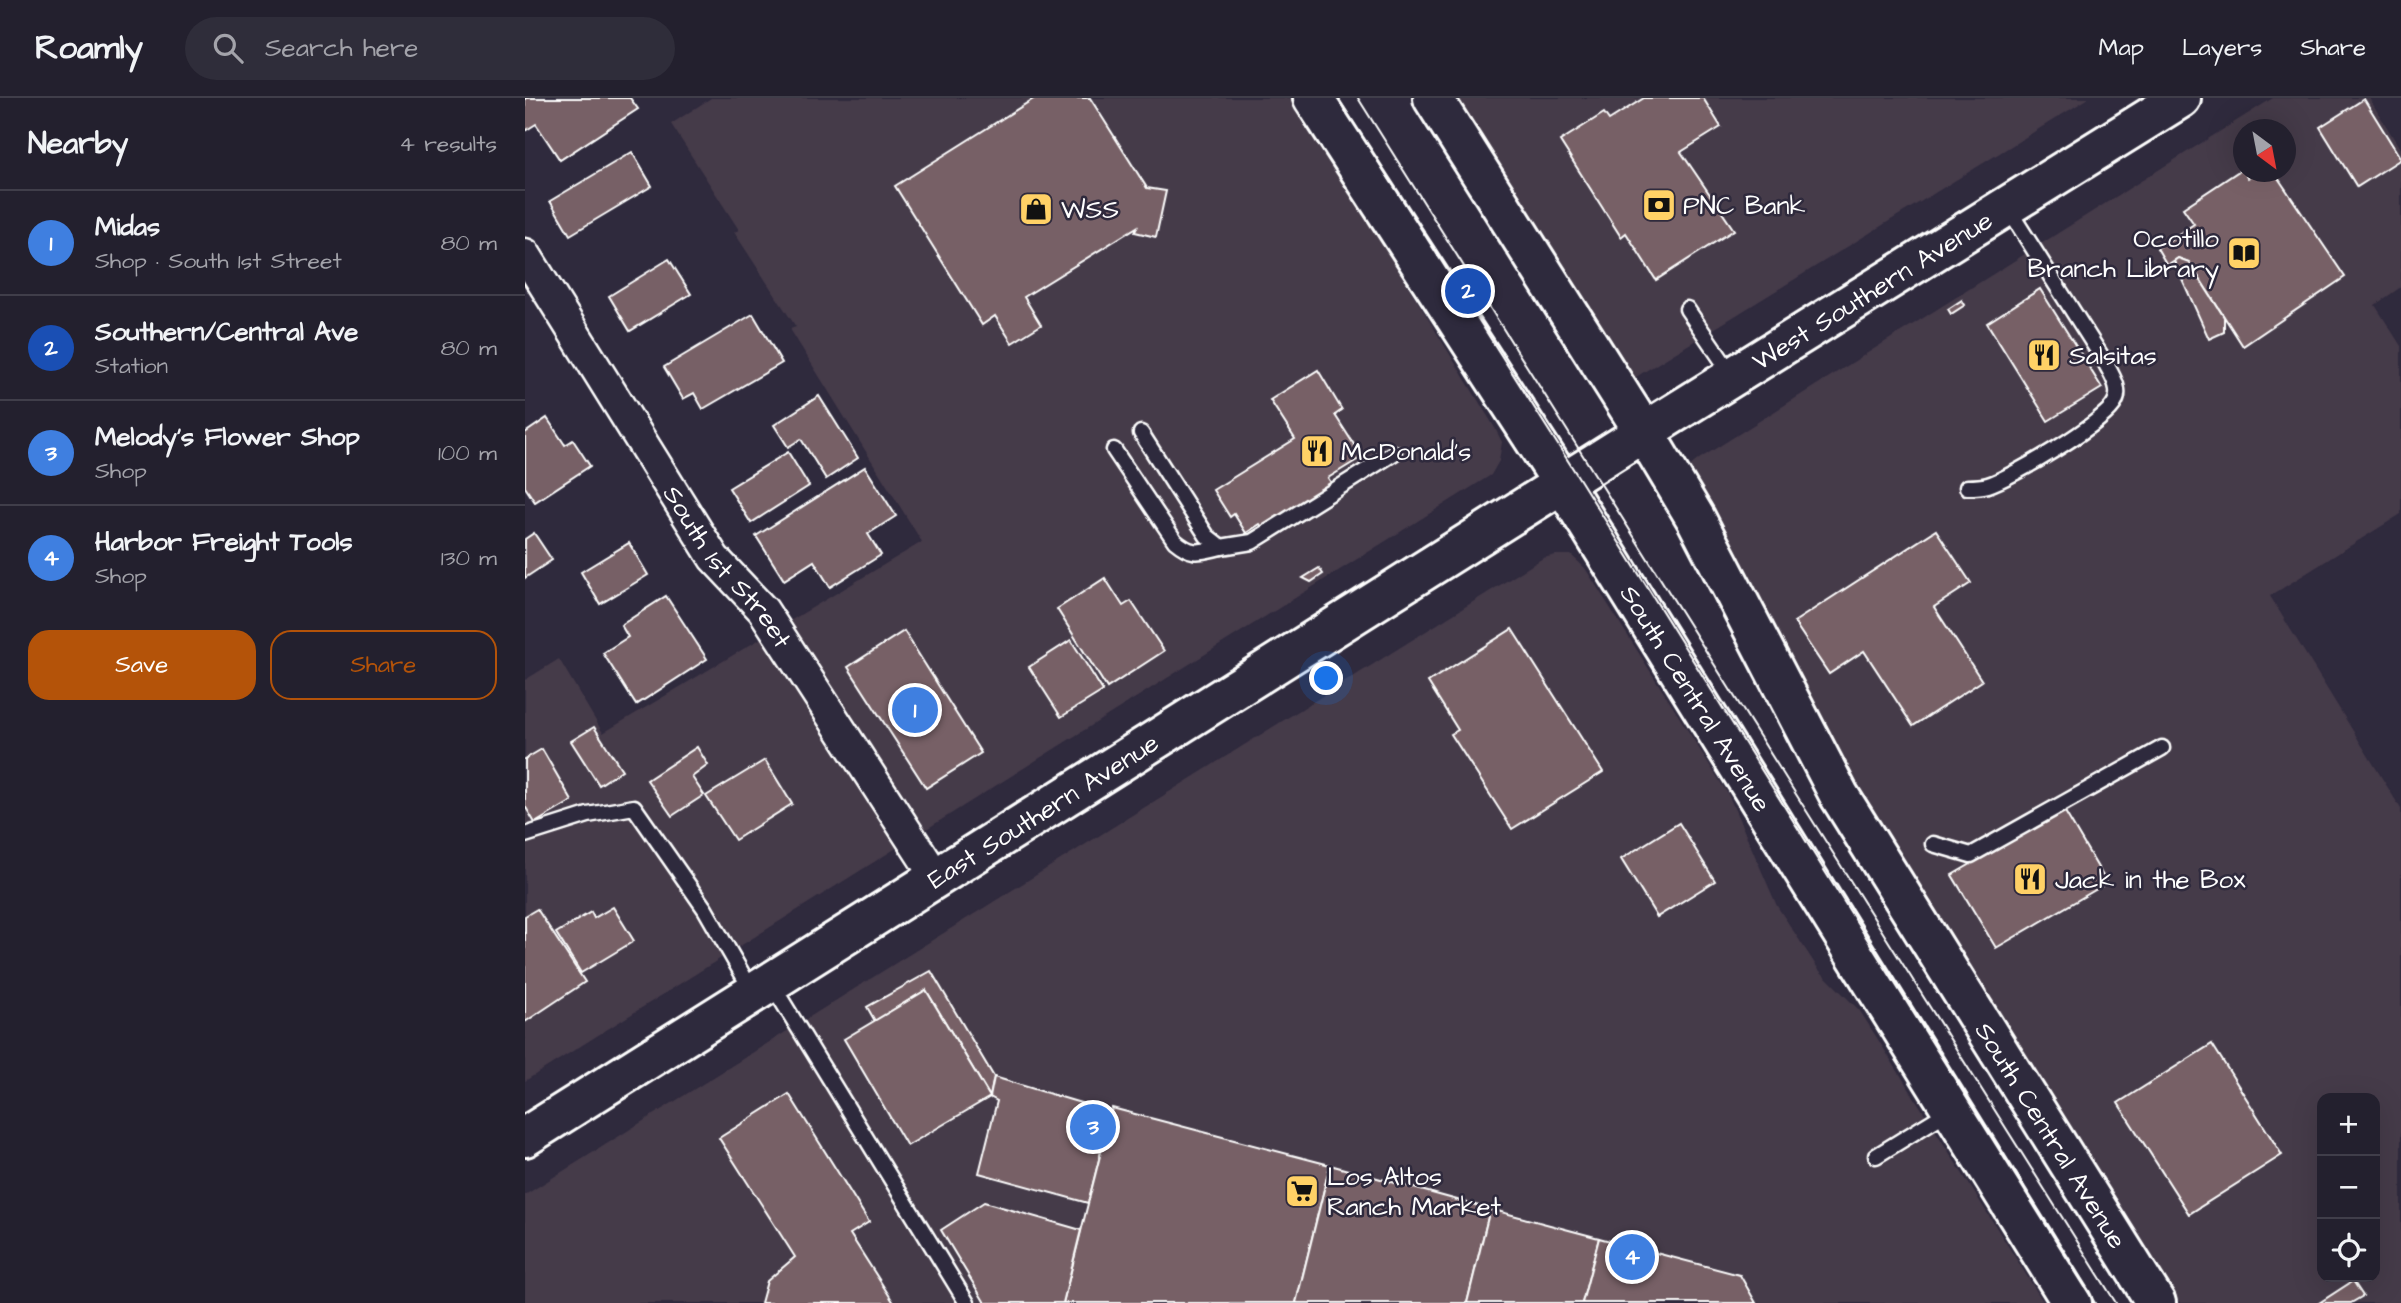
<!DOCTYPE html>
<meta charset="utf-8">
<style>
body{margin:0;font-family:"Architects Daughter",sans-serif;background:#2f2d3a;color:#f1f3f6}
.controls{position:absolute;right:21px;bottom:21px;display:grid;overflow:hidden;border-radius:14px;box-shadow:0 7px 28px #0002}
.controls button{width:63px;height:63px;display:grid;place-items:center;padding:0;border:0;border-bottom:2px solid #403e4a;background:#23202e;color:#f1f3f6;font:35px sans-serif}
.compass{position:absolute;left:1708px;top:21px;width:63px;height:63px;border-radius:50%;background:#23202e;box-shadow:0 7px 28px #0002;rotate:148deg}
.you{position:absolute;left:802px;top:581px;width:24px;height:24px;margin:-18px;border:5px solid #fff;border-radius:50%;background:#1a73e8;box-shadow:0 0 0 10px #1a73e833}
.badge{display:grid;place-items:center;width:46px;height:46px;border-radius:50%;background:#b45309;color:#fff;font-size:23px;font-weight:700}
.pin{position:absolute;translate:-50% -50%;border:4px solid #fff;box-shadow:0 2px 7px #0006}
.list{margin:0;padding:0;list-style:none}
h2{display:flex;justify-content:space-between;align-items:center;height:91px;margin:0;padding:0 28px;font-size:30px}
h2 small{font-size:23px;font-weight:400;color:#a3a3aa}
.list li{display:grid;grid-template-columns:46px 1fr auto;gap:21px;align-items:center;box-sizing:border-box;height:105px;padding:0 28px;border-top:2px solid #403e4a}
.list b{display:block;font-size:26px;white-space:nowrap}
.list p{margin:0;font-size:23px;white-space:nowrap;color:#a3a3aa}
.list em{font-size:23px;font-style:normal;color:#a3a3aa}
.actions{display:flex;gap:14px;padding:21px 28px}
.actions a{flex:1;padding:16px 0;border:2px solid #b45309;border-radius:21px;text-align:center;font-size:24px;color:#b45309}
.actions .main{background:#b45309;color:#fff}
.icon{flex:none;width:38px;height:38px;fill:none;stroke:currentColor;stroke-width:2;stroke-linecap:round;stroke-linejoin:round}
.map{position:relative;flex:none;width:1876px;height:1205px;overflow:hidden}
header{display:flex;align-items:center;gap:42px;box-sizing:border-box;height:98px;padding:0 35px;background:#23202e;border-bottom:2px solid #403e4a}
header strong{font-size:33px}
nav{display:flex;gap:38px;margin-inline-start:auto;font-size:24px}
.search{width:490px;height:63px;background:#2f2d3a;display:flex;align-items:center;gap:18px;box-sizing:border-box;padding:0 24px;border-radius:38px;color:#a3a3aa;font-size:26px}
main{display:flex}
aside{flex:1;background:#23202e}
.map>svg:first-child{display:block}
.built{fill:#453a49;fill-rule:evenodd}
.building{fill:#776166;stroke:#fff;stroke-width:2}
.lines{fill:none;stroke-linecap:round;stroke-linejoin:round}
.service-casing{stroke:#fff;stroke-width:19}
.minor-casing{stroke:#fff;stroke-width:35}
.secondary-casing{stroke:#fff;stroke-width:44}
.service{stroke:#2f2a3d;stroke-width:14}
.minor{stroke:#2f2a3d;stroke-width:30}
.secondary{stroke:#2f2a3d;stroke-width:38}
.tram{stroke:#fff;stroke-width:2}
.labels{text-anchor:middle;stroke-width:5;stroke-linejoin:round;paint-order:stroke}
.poi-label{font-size:26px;fill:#fff;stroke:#2f2a3d;text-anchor:start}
.street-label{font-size:26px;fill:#fff;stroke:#2f2a3d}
</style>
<header>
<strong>Roamly</strong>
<div class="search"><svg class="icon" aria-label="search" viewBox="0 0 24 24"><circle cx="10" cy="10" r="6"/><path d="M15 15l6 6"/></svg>Search here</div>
<nav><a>Map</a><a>Layers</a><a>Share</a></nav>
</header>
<main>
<aside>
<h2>Nearby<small>4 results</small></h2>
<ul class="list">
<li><span class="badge" style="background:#3f7fe0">1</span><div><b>Midas</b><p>Shop · South 1st Street</p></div><em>80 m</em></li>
<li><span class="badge" style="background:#1a4fb4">2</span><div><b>Southern/Central Ave</b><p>Station</p></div><em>80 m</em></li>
<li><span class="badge" style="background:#3f7fe0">3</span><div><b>Melody's Flower Shop</b><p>Shop</p></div><em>100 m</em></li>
<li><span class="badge" style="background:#3f7fe0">4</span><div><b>Harbor Freight Tools</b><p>Shop</p></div><em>130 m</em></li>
</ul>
<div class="actions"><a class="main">Save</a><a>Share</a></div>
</aside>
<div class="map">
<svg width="1876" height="1205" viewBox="0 0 1876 1205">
<rect width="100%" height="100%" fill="#2f2a3d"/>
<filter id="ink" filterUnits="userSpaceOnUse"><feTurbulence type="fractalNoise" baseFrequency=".0143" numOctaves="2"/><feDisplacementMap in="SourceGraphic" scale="14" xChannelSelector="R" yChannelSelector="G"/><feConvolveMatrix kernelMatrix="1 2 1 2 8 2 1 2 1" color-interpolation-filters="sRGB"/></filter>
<g filter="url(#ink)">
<g class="built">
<path d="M186 0H768L970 330 977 344 974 363 966 377 0 983V582L34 561 78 635 397 444 265 231 271 229 209 134 214 132 146 26Z"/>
<path d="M916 0H1564L1106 282Z"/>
<path d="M1748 0H1844L1876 52V189L1850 207 1876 248V416L1745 498 1876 711V1205H1655L1524 1003 1319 668 1155 376 1174 361ZM1718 32H1760V74H1718ZM1797 1000H1850V1179H1797Z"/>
<path d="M1031 457H1046L1060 470 1203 696 1252 808 1294 872 1335 913 1519 1205H0V1097L1018 460Z"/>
</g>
<g class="building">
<path d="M0 0H105L113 11 35 62 11 26 0 33Z"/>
<path d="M510 0H565L622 90 641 93 631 139 610 134 612 129 499 199 516 227 487 245 470 218 457 227 370 88Z"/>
<path d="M1119 0H1178L1196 29 1156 54 1209 132 1131 182 1101 135 1096 139 1035 43 1079 15 1084 22Z"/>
<path d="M1839 1 1876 61 1832 89 1795 29Z"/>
<path d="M107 54 127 88 45 137 25 103Z"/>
<path d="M1717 71 1723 80 1734 74H1749L1820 179 1718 248 1664 164 1653 160 1642 167 1632 150 1669 126 1658 110Z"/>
<path d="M1653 160 1664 164 1699 219V234L1684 241 1649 163Z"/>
<path d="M144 161 166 196 105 233 84 198Z"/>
<path d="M1515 191 1577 290 1523 323 1462 225Z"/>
<path d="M1437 202 1440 207 1426 216 1423 211Z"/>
<path d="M228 216 257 265 178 311 169 295 158 301 139 269Z"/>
<path d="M793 272 817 312 810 317 837 359 803 380 807 386 737 429 735 426 721 435 709 416 705 419 688 392 770 341 745 302Z"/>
<path d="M294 298 333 360 301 381 276 341 263 349 249 327Z"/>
<path d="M22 320 40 347 48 342 65 368 10 404 0 389V335Z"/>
<path d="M263 354 284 388 226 425 204 390Z"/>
<path d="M340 369 371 418 343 436 356 457 305 489 289 463 259 482 231 438Z"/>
<path d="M1411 432 1446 485 1409 509 1457 583 1388 628 1339 553 1304 576 1269 524Z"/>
<path d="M9 435 27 462 0 480V441Z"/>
<path d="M104 445 123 477 75 506 56 474Z"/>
<path d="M794 470 798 476 786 484 778 480Z"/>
<path d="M580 480 598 508 606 503 639 553 582 590 532 511Z"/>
<path d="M141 498 182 561 111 607 78 555 103 539 96 527Z"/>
<path d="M987 531 1078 674 987 731 926 636 933 632 903 584Z"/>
<path d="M379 533 456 655 401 690 323 569Z"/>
<path d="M546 542 578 593 536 619 504 569Z"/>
<path d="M69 629 97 672 74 687 46 643Z"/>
<path d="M172 649 183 667 167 679 179 697 147 718 122 682Z"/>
<path d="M17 651 47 703 10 725 0 708V661Z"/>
<path d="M240 662 267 706 210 742 181 698Z"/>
<path d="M1539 712 1582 785 1471 850 1427 777Z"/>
<path d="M1154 725 1190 783 1132 819 1096 761Z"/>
<path d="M88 809 109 843 56 875 31 835 66 814 69 820Z"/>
<path d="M12 811 60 884 0 924V818Z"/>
<path d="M406 873 469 979 465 999 401 892 350 923 342 909Z"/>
<path d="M401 892 465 999 382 1048 319 941Z"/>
<path d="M1687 946 1757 1057 1664 1116 1593 1005Z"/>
<path d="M469 979 586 1014 563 1105 454 1075 472 1003 465 999Z"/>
<path d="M264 996 344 1124 325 1136 369 1205H236L242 1183 270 1159 194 1040Z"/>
<path d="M587 1010 805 1067 771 1205H538Z"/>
<path d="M805 1067 965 1111 942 1205H771Z"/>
<path d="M459 1104 556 1132 538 1205H460L416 1132Z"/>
<path d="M965 1111 1074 1140 1057 1205H942Z"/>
<path d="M1074 1140 1215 1177 1231 1205H1057Z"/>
<path d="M1828 1183 1838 1198 1826 1205H1794Z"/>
</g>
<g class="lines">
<g class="service-casing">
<g id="service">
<path d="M1162 211 1207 277"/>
<path d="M616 335 682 438 696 449 727 444 869 355"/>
<path d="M589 352 650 443C668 458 674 454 696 449"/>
<path d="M1442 389C1449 389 1456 389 1463 387 1486 380 1581 324 1590 304 1597 291 1586 276 1580 264L1482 109"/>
<path d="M0 737 63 717 109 709 180 811 227 893"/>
<path d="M1408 746 1446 757 1637 650"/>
<path d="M246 885 442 1205"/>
<path d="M1351 1058 1424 1013"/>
</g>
</g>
<g class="minor-casing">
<g id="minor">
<path id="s1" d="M0 156 189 460 238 512 411 779"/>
</g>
</g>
<g class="secondary-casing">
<g id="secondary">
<path id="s2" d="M788 0 1038 386 1547 1205"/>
<path id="s3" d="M908 0 1119 334 1171 421 1314 697 1631 1205"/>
<path id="s4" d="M0 1039 1119 334 1656 0"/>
</g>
</g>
<use href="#service" class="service"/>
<use href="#minor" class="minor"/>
<use href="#secondary" class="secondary"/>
<g class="tram">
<path d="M813 0 1052 377 1570 1205"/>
<path d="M833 0 1591 1205"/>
</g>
</g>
</g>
<defs>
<g id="bank-square" transform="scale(1.75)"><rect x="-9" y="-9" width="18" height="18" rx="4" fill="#ffd166" stroke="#2f2a3d"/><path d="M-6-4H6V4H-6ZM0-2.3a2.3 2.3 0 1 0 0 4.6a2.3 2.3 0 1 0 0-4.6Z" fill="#111"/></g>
<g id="shop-square" transform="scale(1.75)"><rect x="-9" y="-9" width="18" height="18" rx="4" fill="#ffd166" stroke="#2f2a3d"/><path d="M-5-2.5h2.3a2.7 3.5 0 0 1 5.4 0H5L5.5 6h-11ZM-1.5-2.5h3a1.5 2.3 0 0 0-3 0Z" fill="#111"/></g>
<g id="library-square" transform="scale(1.75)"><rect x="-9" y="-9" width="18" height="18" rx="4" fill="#ffd166" stroke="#2f2a3d"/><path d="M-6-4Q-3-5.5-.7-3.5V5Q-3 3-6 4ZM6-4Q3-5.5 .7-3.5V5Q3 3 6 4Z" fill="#111"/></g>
<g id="restaurant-square" transform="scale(1.75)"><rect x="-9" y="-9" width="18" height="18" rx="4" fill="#ffd166" stroke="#2f2a3d"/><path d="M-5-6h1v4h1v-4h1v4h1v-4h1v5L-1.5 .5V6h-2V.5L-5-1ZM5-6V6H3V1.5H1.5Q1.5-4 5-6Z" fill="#111"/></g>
<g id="supermarket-square" transform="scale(1.75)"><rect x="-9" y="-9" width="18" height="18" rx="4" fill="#ffd166" stroke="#2f2a3d"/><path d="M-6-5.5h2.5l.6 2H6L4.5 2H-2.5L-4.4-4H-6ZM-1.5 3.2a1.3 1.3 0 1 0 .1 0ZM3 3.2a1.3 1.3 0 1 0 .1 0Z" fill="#111"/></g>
</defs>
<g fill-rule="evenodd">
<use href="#bank-square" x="1134" y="107"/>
<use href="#shop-square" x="511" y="111"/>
<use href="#library-square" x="1719" y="155"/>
<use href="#restaurant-square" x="1519" y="257"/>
<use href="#restaurant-square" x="792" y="353"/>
<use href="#restaurant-square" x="1505" y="781"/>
<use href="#supermarket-square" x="777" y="1093"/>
</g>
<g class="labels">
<g class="poi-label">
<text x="1158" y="116">PNC Bank</text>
<text x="536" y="120">WSS</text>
<text x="1694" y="149" text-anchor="end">Ocotillo<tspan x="1694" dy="30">Branch Library</tspan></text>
<text x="1544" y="266">Salsitas</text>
<text x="816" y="362">McDonald's</text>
<text x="1530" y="790">Jack in the Box</text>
<text x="802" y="1087">Los Altos<tspan x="802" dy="30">Ranch Market</tspan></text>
</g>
<g class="street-label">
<text dy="9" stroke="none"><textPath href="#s4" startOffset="1591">West Southern Avenue</textPath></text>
<text dy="9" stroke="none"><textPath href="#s1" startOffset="373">South 1st Street</textPath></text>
<text dy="9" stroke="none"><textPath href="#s2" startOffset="712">South Central Avenue</textPath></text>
<text dy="9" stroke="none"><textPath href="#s4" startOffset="612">East Southern Avenue</textPath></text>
<text dy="9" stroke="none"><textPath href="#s3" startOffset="1208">South Central Avenue</textPath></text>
</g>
</g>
</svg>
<div class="controls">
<button>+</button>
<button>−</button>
<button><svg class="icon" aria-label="locate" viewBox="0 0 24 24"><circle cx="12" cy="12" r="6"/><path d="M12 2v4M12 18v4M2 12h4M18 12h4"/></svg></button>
</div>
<svg class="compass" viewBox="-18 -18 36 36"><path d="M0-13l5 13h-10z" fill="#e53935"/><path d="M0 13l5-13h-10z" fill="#a3a3aa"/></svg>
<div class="you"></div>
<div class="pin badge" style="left:390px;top:612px;background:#3f7fe0">1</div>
<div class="pin badge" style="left:943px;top:193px;background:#1a4fb4">2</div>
<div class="pin badge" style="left:568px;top:1029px;background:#3f7fe0">3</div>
<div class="pin badge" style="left:1107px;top:1159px;background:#3f7fe0">4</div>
</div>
</main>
